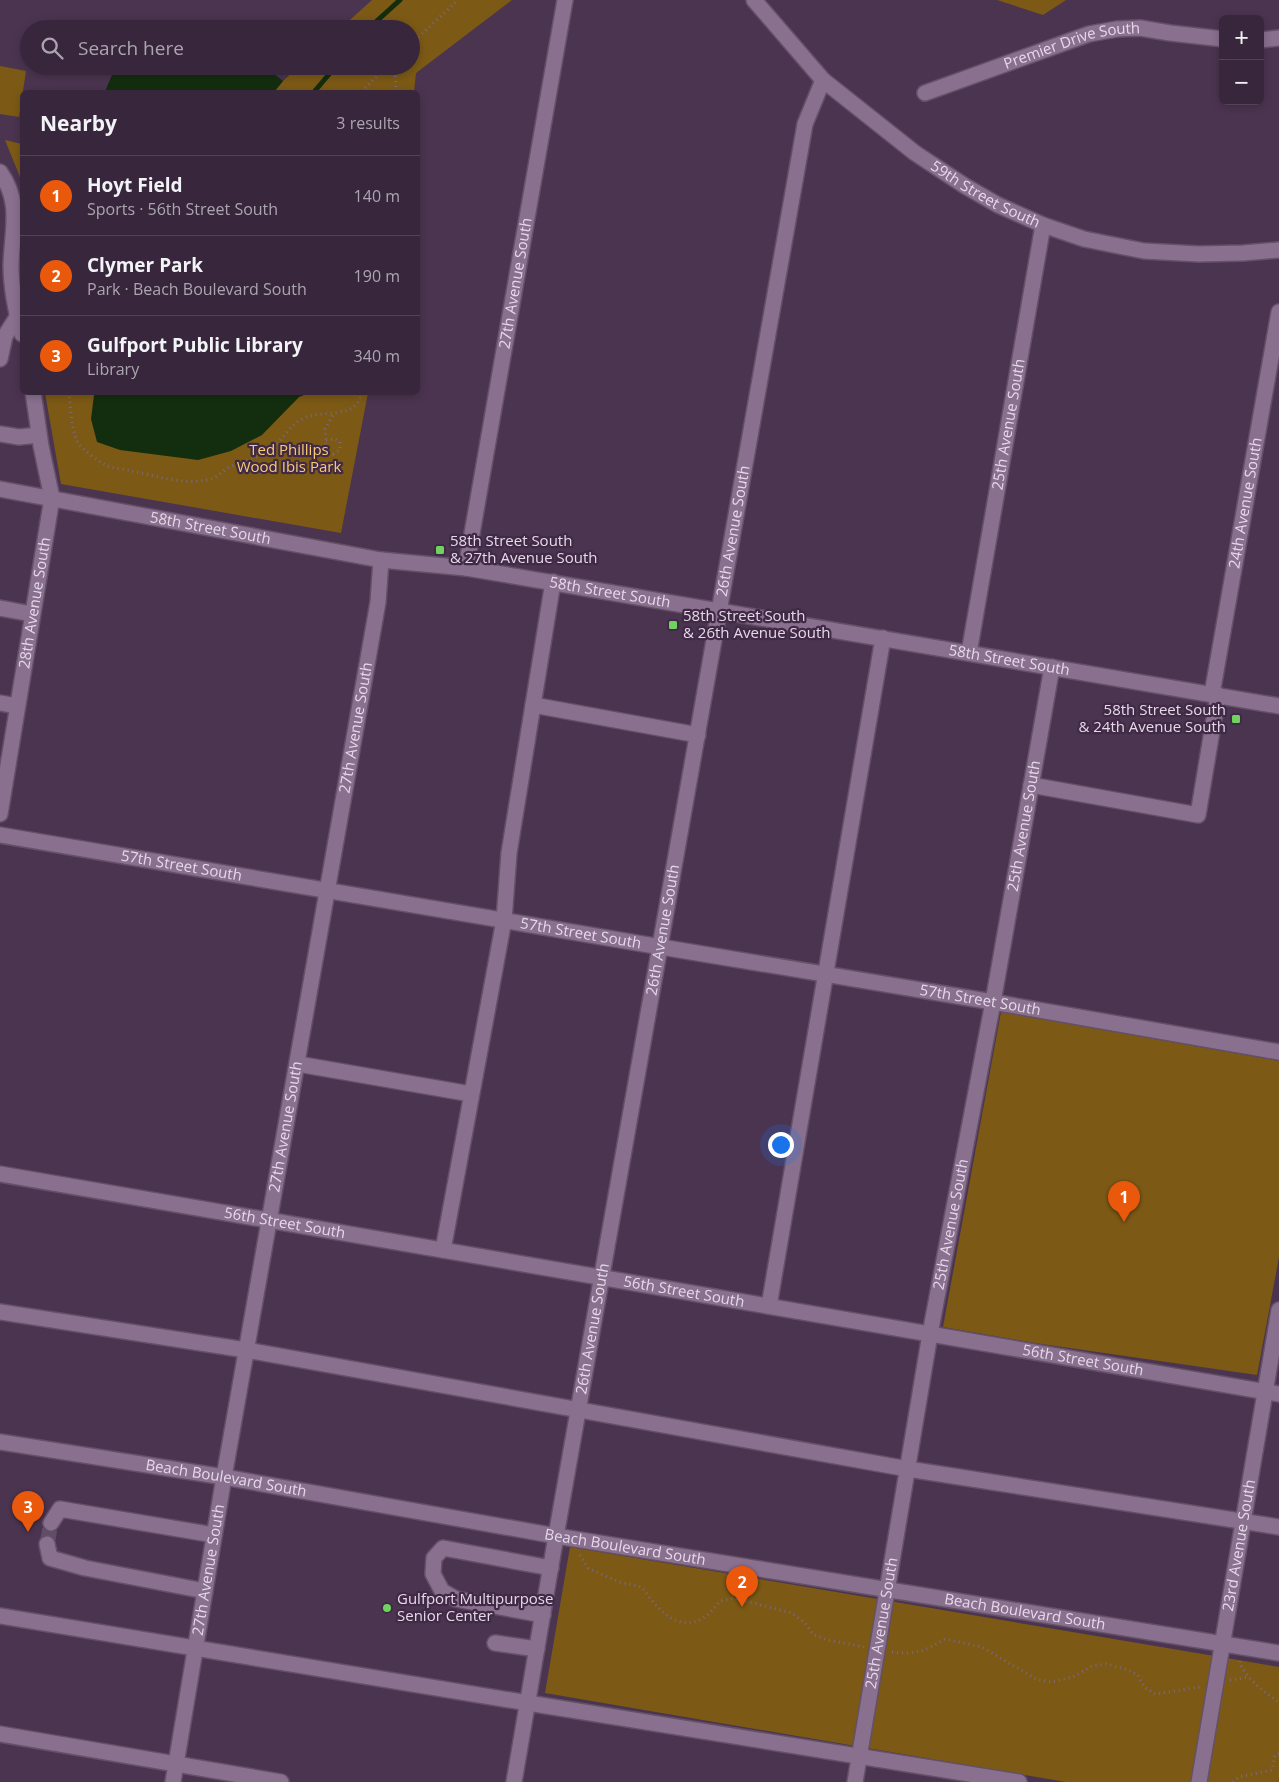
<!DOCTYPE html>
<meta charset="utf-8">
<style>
body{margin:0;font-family:"Open Sans",sans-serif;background:#3f2f43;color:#f1f3f6}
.controls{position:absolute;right:15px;top:15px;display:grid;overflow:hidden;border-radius:8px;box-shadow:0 2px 8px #0003}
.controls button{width:45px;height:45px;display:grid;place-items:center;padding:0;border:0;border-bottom:1px solid #524456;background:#38273c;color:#f1f3f6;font:25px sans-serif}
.you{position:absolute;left:780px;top:1144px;width:18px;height:18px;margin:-12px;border:4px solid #fff;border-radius:50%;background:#1a73e8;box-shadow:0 0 0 8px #1a73e833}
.badge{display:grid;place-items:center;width:32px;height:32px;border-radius:50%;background:#ea580c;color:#fff;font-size:16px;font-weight:700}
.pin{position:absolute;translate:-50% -41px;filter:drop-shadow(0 1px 2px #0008)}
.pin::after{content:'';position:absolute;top:26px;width:18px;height:15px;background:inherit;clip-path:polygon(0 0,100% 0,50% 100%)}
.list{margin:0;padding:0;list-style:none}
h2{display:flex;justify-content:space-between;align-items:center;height:65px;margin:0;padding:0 20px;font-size:21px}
h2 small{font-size:16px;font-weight:400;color:#aba5af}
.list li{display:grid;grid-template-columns:32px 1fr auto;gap:15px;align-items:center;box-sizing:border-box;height:80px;padding:0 20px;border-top:1px solid #524456}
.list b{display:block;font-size:19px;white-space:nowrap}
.list p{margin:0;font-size:16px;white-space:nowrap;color:#aba5af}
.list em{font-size:16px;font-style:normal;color:#aba5af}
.icon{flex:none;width:28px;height:28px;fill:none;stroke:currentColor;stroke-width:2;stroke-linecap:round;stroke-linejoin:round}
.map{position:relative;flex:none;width:1279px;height:1782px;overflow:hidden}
.search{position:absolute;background:#38273c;box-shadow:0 2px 8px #0003;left:20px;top:20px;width:400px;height:55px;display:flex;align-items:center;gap:12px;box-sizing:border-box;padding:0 18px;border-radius:28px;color:#aba5af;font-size:19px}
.panel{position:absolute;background:#38273c;box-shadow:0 2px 8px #0003;left:20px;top:90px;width:400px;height:305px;border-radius:8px}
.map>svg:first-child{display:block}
.green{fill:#7c5a16}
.water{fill:#132e0e}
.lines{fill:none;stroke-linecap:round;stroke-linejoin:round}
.stream{stroke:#132e0e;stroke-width:5}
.minor-tunnel{stroke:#624d67;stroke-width:15;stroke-dasharray:15 8;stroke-linecap:butt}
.minor-casing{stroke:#645067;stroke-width:18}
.path{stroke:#7c6881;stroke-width:3;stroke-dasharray:1 4;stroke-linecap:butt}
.minor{stroke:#89708f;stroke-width:15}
.poi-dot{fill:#70d35f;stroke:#402a45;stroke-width:2}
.labels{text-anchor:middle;stroke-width:4.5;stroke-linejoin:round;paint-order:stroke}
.street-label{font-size:15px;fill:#e6d8e9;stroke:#402a45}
.park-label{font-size:15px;fill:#f9ca77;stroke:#402a45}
.poi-label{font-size:15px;fill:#e6d8e9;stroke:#402a45;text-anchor:start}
</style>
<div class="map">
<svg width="1279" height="1782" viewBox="0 0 1279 1782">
<rect width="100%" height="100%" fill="#4b3450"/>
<g class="green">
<path d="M372 0H512L416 73 414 92H274L283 81 299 66H411V29H340Z"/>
<path d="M997 0H1066L1043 15Z"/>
<path d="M0 66 26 71 19 117 0 114Z"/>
<path d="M5 140 22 144V302L18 289 20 177Z"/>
<path d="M45 393H368L341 533 61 484Z"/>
<path d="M1001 1012 1279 1061V1257L1257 1375 1035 1343 943 1327Z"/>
<path d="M570 1547 1279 1667V1782H1066L545 1693Z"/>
</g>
<g class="water">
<path d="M116 66H264L283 81 274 92H106V89Z"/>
<path d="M93 393H309L299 397 262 435 231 451 198 460 120 450 97 442 91 419 94 395Z"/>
</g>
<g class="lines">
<g class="stream">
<path d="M368 29 400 0"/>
<path d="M314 92 336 66"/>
</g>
<path class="minor-tunnel" d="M47 1544 51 1523"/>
<g class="minor-casing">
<g id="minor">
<path id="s1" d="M754 0 823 80 915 153 965 186 998 205 1043 225 1084 239 1144 251 1199 254 1243 253 1279 250"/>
<path d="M1260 40 1279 38"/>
<path id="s2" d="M925 93 1089 34 1117 29 1140 28 1170 33 1223 39"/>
<path d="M0 172C22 203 12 230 11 265 11 289 16 312 22 334"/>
<path d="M0 359 5 336 17 317"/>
<path d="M0 434 19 437 39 435"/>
<path id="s3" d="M0 489 381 560 466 568 1279 706"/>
<path id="s4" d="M466 568 565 0"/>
<path d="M0 608 32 614"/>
<path id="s5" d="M969 653 1043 225"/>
<path id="s6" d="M1212 694 1279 312"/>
<path d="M0 703 17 706"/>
<path d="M533 705 698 735"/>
<path d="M1031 785 1198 815 1218 695"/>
<path id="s7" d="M0 814 52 498 41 446 33 392"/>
<path id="s8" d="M0 835 661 947 993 1002 1279 1052"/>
<path d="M298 1064 471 1094"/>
<path id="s9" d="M0 1174 1279 1394"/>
<path d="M443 1250 504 920 509 853 553 582"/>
<path d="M769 1306 883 638"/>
<path d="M0 1312 246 1350 908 1469 1279 1527"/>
<path id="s10" d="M0 1442 224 1477 556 1536 1279 1653"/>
<path d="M51 1523 60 1509 214 1535"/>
<path d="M47 1544 50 1558 85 1568 205 1591"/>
<path d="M543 1615 456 1599 442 1591 433 1574 434 1558 443 1548 551 1568"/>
<path d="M0 1616 528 1703 1019 1782"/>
<path d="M495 1643 537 1649"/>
<path d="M0 1734 281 1782"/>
<path id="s11" d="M173 1782 224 1477 378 602 381 560"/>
<path id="s12" d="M514 1782 556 1536 805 124 823 80"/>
<path id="s13" d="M855 1782 930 1334 993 1002 1052 667"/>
<path id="s14" d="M1199 1782 1279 1310"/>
</g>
</g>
<g class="path">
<path d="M411 44 458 0"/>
<path d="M395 66 396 92"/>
<path d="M362 92 364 89 387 66"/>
<path d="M69 392C71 408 71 427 77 441 80 448 99 462 106 465 113 469 124 469 132 471 157 476 185 486 211 479 218 477 223 470 230 467 244 461 259 458 271 449 283 440 290 424 304 418 323 409 356 421 362 392"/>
<path d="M326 440 335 439 340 442V450L333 454 325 449 326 440 325 429 333 415"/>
<path d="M580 1555 588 1568 619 1582 642 1587C664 1620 691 1641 720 1601L734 1598 792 1613 805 1623 813 1634 827 1640 864 1647"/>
<path d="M892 1652C917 1655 924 1651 945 1639L982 1647 1036 1679 1051 1682 1073 1677 1092 1666 1106 1664 1125 1669 1138 1675 1144 1687 1155 1694 1200 1687"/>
<path d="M1240 1661C1241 1675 1268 1695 1279 1702"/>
<path d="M1230 1680 1250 1677"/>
<path d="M1233 1782 1239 1777 1272 1770 1275 1755 1279 1754"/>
</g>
<use href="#minor" class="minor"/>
</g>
<g class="poi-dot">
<rect x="435" y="545" width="10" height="10" rx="2.5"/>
<rect x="668" y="620" width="10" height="10" rx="2.5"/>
<rect x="1231" y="714" width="10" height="10" rx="2.5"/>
<circle cx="387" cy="1608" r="5"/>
</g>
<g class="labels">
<g class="street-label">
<text dy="5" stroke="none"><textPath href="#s2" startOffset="155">Premier Drive South</textPath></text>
<text dy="5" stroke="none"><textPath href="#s1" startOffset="305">59th Street South</textPath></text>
<text dy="5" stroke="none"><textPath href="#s4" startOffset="289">27th Avenue South</textPath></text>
<text dy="5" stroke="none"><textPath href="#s5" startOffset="232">25th Avenue South</textPath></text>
<text dy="5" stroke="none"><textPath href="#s6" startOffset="194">24th Avenue South</textPath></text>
<text dy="5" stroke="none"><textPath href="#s3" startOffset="214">58th Street South</textPath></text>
<text dy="5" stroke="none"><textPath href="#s12" startOffset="1270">26th Avenue South</textPath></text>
<text dy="5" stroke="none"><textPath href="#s3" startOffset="619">58th Street South</textPath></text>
<text dy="5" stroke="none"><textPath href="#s7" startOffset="214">28th Avenue South</textPath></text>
<text dy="5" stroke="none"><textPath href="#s3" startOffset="1024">58th Street South</textPath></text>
<text dy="5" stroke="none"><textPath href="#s11" startOffset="1070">27th Avenue South</textPath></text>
<text dy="5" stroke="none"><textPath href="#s13" startOffset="971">25th Avenue South</textPath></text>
<text dy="5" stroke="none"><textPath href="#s8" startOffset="184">57th Street South</textPath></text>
<text dy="5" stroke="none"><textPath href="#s12" startOffset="865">26th Avenue South</textPath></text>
<text dy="5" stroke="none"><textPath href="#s8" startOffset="589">57th Street South</textPath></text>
<text dy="5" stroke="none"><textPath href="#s8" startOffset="994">57th Street South</textPath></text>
<text dy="5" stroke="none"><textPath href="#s11" startOffset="665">27th Avenue South</textPath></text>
<text dy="5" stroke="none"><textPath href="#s9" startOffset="289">56th Street South</textPath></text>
<text dy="5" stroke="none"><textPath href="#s13" startOffset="566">25th Avenue South</textPath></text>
<text dy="5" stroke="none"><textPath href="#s9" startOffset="694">56th Street South</textPath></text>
<text dy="5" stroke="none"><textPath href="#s12" startOffset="460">26th Avenue South</textPath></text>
<text dy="5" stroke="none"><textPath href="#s9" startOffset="1099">56th Street South</textPath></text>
<text dy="5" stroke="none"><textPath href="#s10" startOffset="229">Beach Boulevard South</textPath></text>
<text dy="5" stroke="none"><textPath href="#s10" startOffset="634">Beach Boulevard South</textPath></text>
<text dy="5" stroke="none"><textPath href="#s14" startOffset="240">23rd Avenue South</textPath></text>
<text dy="5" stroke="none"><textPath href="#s11" startOffset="215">27th Avenue South</textPath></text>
<text dy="5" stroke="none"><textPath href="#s10" startOffset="1039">Beach Boulevard South</textPath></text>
<text dy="5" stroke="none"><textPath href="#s13" startOffset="161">25th Avenue South</textPath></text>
</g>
<g class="park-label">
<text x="289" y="455">Ted Phillips<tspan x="289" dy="17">Wood Ibis Park</tspan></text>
</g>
<g class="poi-label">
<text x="450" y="546">58th Street South<tspan x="450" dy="17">&amp; 27th Avenue South</tspan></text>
<text x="683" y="621">58th Street South<tspan x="683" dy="17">&amp; 26th Avenue South</tspan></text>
<text x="1226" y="715" text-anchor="end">58th Street South<tspan x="1226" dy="17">&amp; 24th Avenue South</tspan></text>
<text x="397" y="1604">Gulfport Multipurpose<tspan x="397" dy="17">Senior Center</tspan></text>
</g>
</g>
</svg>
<div class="controls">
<button>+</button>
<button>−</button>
</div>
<div class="you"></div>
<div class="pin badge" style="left:1124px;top:1222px">1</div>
<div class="pin badge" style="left:742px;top:1607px">2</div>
<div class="pin badge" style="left:28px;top:1532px">3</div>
<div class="search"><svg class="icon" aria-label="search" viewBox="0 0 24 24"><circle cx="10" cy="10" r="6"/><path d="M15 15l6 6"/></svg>Search here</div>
<section class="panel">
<h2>Nearby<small>3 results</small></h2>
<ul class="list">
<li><span class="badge">1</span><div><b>Hoyt Field</b><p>Sports · 56th Street South</p></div><em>140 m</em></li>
<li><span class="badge">2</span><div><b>Clymer Park</b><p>Park · Beach Boulevard South</p></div><em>190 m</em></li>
<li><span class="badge">3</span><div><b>Gulfport Public Library</b><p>Library</p></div><em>340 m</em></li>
</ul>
</section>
</div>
